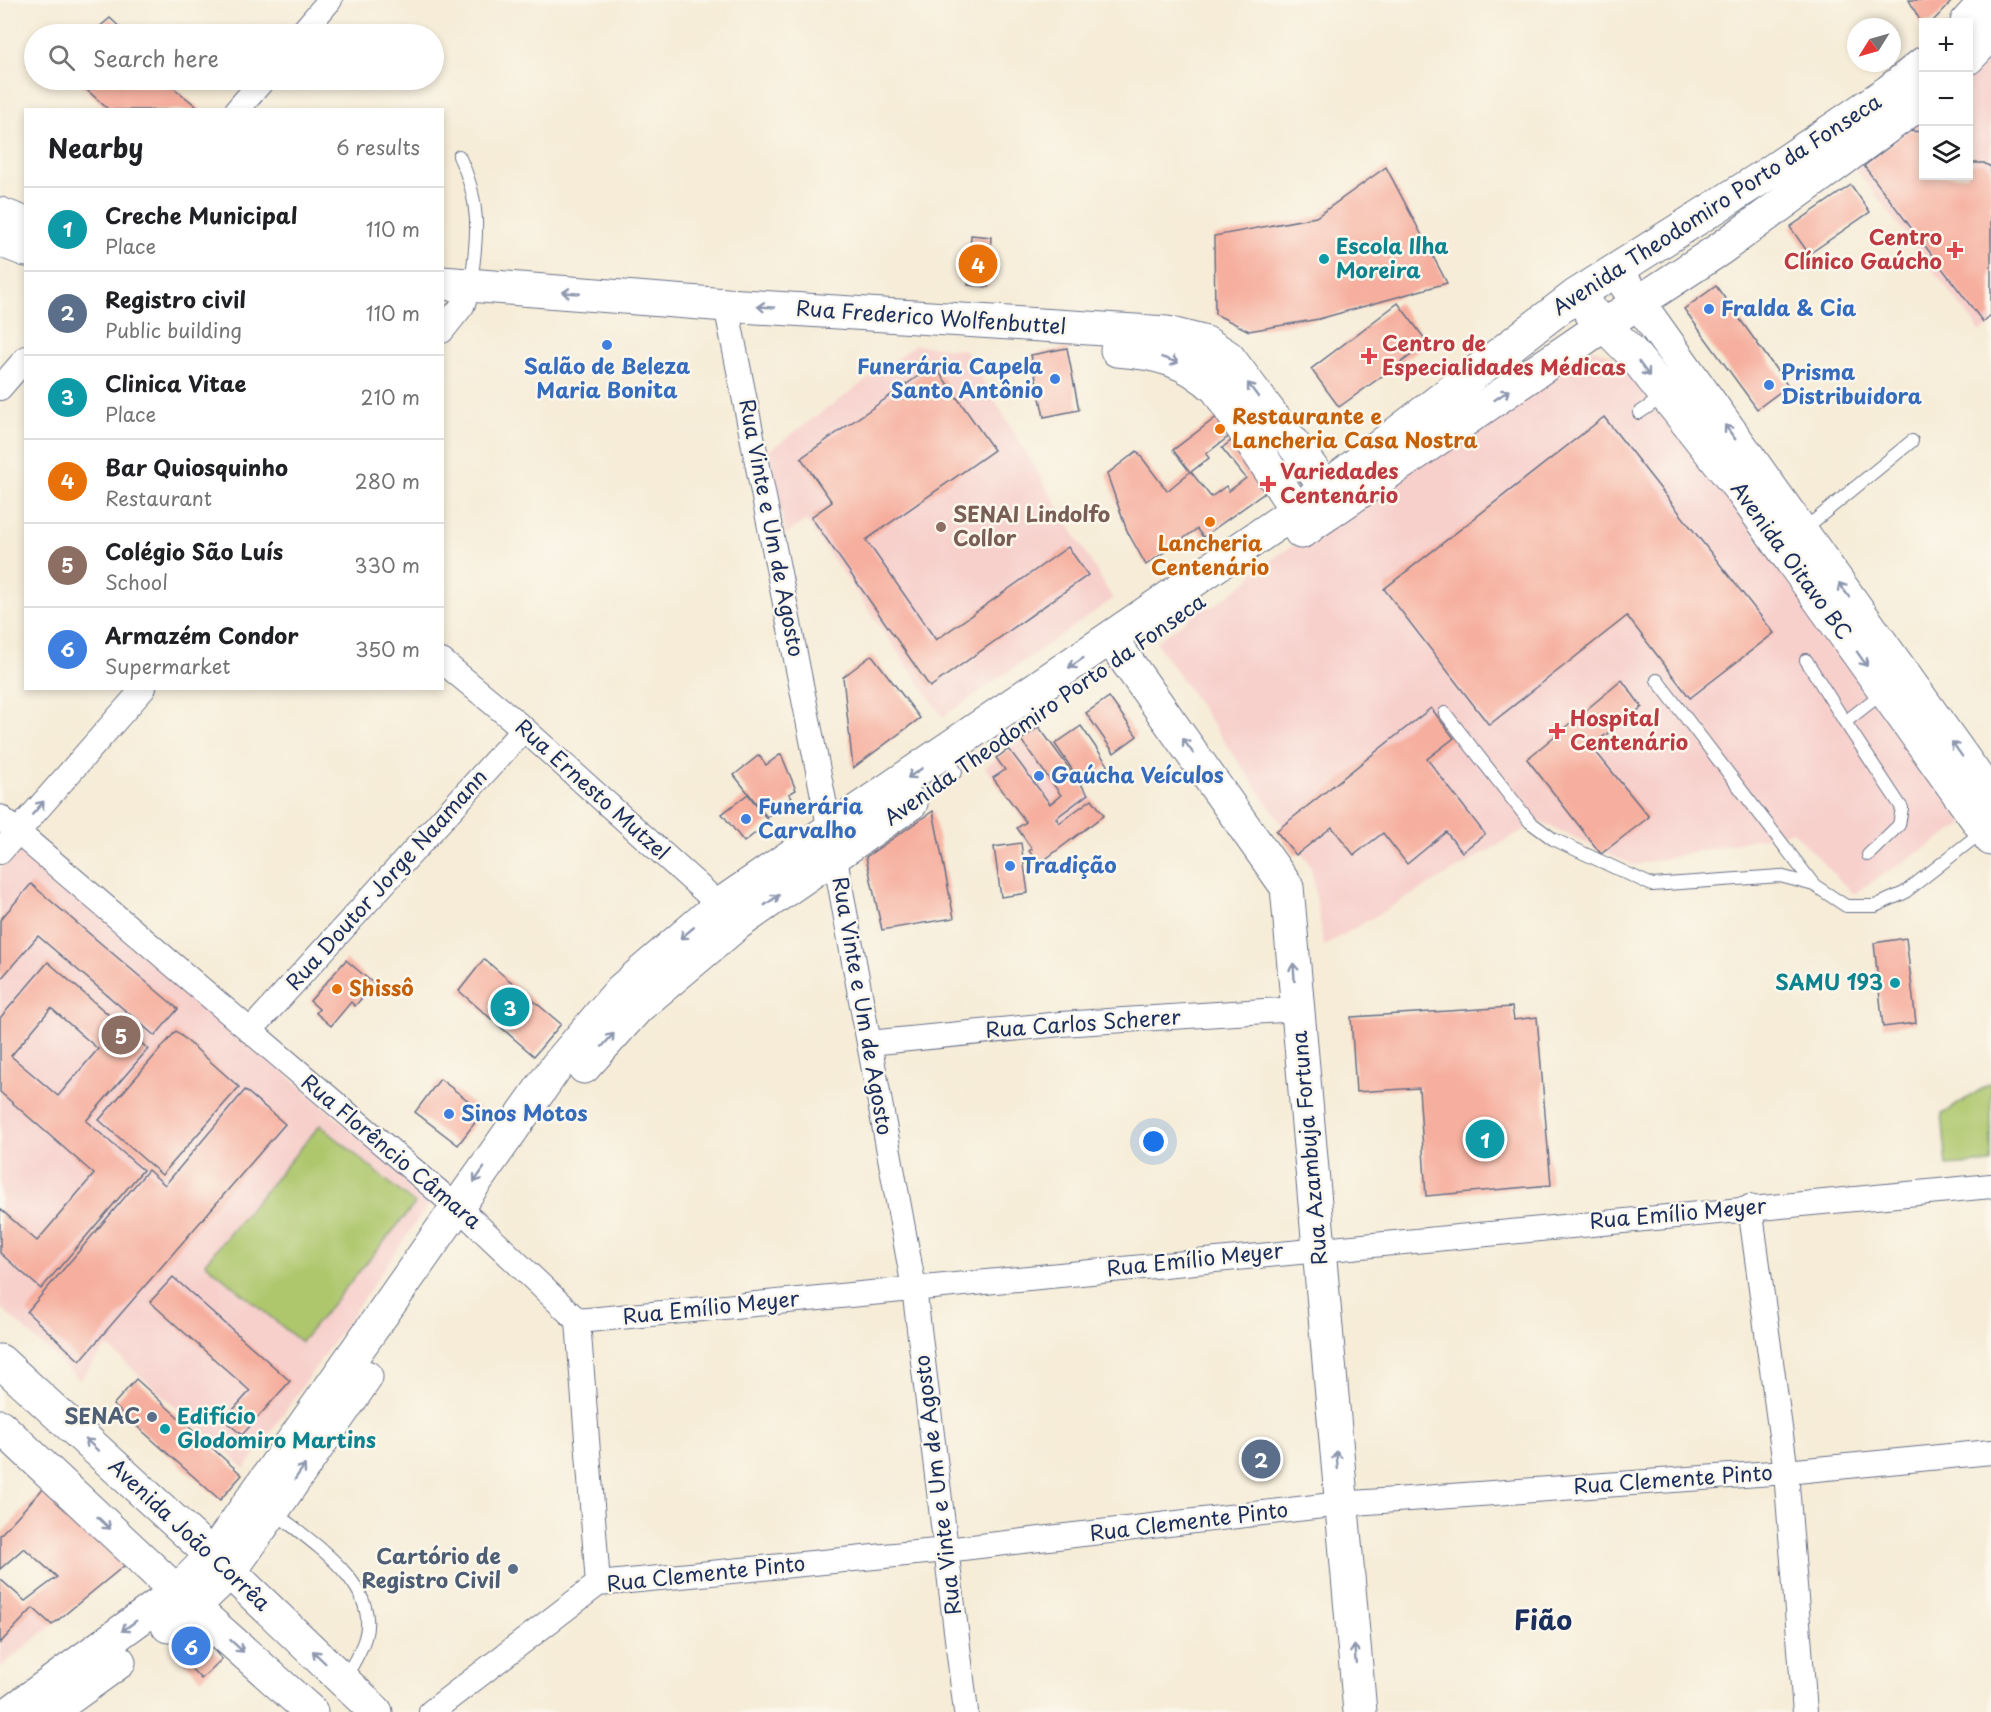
<!DOCTYPE html>
<meta charset="utf-8">
<style>
body{margin:0;font-family:"Playpen Sans",sans-serif;background:#f6f6f6;color:#202124}
.controls{position:absolute;right:18px;top:18px;display:grid;overflow:hidden;border-radius:0px;box-shadow:0 3px 9px #0003}
.controls button{width:54px;height:54px;display:grid;place-items:center;padding:0;border:0;border-bottom:2px solid #e0e0e0;background:#fff;color:#202124;font:30px sans-serif}
.compass{position:absolute;left:1847px;top:18px;width:54px;height:54px;border-radius:50%;background:#fff;box-shadow:0 3px 9px #0003;rotate:233deg}
.you{position:absolute;left:1154px;top:1142px;width:21px;height:21px;margin:-15px;border:4px solid #fff;border-radius:50%;background:#1a73e8;box-shadow:0 0 0 9px #1a73e833}
.badge{display:grid;place-items:center;width:39px;height:39px;border-radius:50%;background:#0b8043;color:#fff;font-size:20px;font-weight:700}
.pin{position:absolute;translate:-50% -50%;border:3px solid #fff;box-shadow:0 2px 6px #0006}
.list{margin:0;padding:0;list-style:none}
h2{display:flex;justify-content:space-between;align-items:center;height:78px;margin:0;padding:0 24px;font-size:26px}
h2 small{font-size:20px;font-weight:400;color:#757577}
.list li{display:grid;grid-template-columns:39px 1fr auto;gap:18px;align-items:center;box-sizing:border-box;height:84px;padding:0 24px;border-top:2px solid #e0e0e0}
.list b{display:block;font-size:22px;white-space:nowrap}
.list p{margin:0;font-size:20px;white-space:nowrap;color:#757577}
.list em{font-size:20px;font-style:normal;color:#757577}
.icon{flex:none;width:33px;height:33px;fill:none;stroke:currentColor;stroke-width:2;stroke-linecap:round;stroke-linejoin:round}
.map{position:relative;flex:none;width:1991px;height:1712px;overflow:hidden}
.search{position:absolute;background:#fff;box-shadow:0 3px 9px #0003;left:24px;top:24px;width:420px;height:66px;display:flex;align-items:center;gap:15px;box-sizing:border-box;padding:0 21px;border-radius:33px;color:#757577;font-size:22px}
.panel{position:absolute;background:#fff;box-shadow:0 3px 9px #0003;left:24px;top:108px;width:420px;height:582px;border-radius:0px}
.map>svg:first-child{display:block}
.built{fill:#f7d0cc}
.green{fill:#aec76d;stroke:#647b66;stroke-width:1.5}
.building{fill:#f6af9e;fill-rule:evenodd}
.lines{fill:none;stroke-linecap:round;stroke-linejoin:round}
.lane-casing{stroke:#687188;stroke-width:14}
.street-casing{stroke:#687188;stroke-width:26}
.secondary-casing{stroke:#687188;stroke-width:35}
.lane{stroke:#fff;stroke-width:12}
.street{stroke:#fff;stroke-width:24}
.secondary{stroke:#fff;stroke-width:33}
.oneway{stroke:#8d97ae}
.health-dot{fill:#e0444e;stroke:#fbf7ec;stroke-width:2}
.culture-dot{fill:#0f9aa8;stroke:#fbf7ec;stroke-width:2}
.shop-dot{fill:#3f7fe0;stroke:#fbf7ec;stroke-width:2}
.food-dot{fill:#e8710a;stroke:#fbf7ec;stroke-width:2}
.education-dot{fill:#8d6e63;stroke:#fbf7ec;stroke-width:2}
.service-dot{fill:#5c6f8a;stroke:#fbf7ec;stroke-width:2}
.labels{text-anchor:middle;stroke-width:5;stroke-linejoin:round;paint-order:stroke}
.street-label{font-size:21px;fill:#1b2f5e;stroke:#fbf7ec}
.health-label{font-size:21px;font-weight:bold;fill:#be3a42;stroke:#fbf7ec;text-anchor:start}
.culture-label{font-size:21px;font-weight:bold;fill:#0d838f;stroke:#fbf7ec;text-anchor:start}
.shop-label{font-size:21px;font-weight:bold;fill:#366cbe;stroke:#fbf7ec;text-anchor:start}
.food-label{font-size:21px;font-weight:bold;fill:#c56008;stroke:#fbf7ec;text-anchor:start}
.education-label{font-size:21px;font-weight:bold;fill:#785e54;stroke:#fbf7ec;text-anchor:start}
.service-label{font-size:21px;font-weight:bold;fill:#4e5e75;stroke:#fbf7ec;text-anchor:end}
.district-label{font-size:27px;font-weight:bold;fill:#1b2f5e;stroke:#fbf7ec}
</style>
<div class="map">
<svg width="1991" height="1712" viewBox="0 0 1991 1712">
<rect width="100%" height="100%" fill="#fbf7ec"/>
<filter id="ink" filterUnits="userSpaceOnUse"><feTurbulence type="fractalNoise" baseFrequency=".0167" numOctaves="2"/><feDisplacementMap in="SourceGraphic" scale="12" xChannelSelector="R" yChannelSelector="G"/><feConvolveMatrix kernelMatrix="1 2 1 2 8 2 1 2 1" color-interpolation-filters="sRGB"/></filter>
<filter id="wash" filterUnits="userSpaceOnUse"><feTurbulence type="fractalNoise" baseFrequency=".008" numOctaves="4" result="noise"/><feDisplacementMap in="SourceGraphic" scale="24" xChannelSelector="R" yChannelSelector="G"/><feGaussianBlur stdDeviation="1.35" result="paint"/><feColorMatrix in="noise" values="0 0 0 0 0 0 0 0 0 0 0 0 0 0 0 0 0 1.4 0 .05"/><feComposite in="paint" operator="in"/></filter>
<g filter="url(#wash)">
<rect width="100%" height="100%" fill="#f6ecd7"/>
<g class="built">
<path d="M1991 50V324L1981 332 1851 163 1923 112 1924 176H1968L1969 75Z"/>
<path d="M915 345 965 350 1113 599 943 717 806 520 786 535 768 451Z"/>
<path d="M1592 348 1631 363 1964 824 1853 894 1793 831 1634 865 1539 821 1324 946 1311 867 1156 642 1205 607 1214 606 1251 578 1253 572Z"/>
<path d="M1039 727 1104 815 1039 864 1029 851 1032 848 1017 828 1025 821 985 767Z"/>
<path d="M23 843 431 1201 245 1469 107 1346 80 1380 0 1307V869Z"/>
<path d="M0 1579 52 1625 0 1668Z"/>
</g>
<g class="green">
<path d="M1991 1083V1163L1947 1166 1942 1114Z"/>
<path d="M320 1125 415 1204 301 1342 205 1263Z"/>
</g>
<g id="blocks">
<g class="building">
<path d="M1909 0H1953L1932 22H1924V28Z"/>
<path d="M110 18 127 34H91Z"/>
<path d="M76 80H164L201 110H109Z"/>
<path d="M1909 131 1924 132V176H1968V163H1984L1991 167V315L1983 322 1864 166Z"/>
<path d="M1386 167 1447 283 1319 319 1249 331 1215 314 1214 236 1316 217Z"/>
<path d="M1851 185 1870 212 1809 254 1790 227Z"/>
<path d="M971 235 991 237 988 287 968 285Z"/>
<path d="M1716 286 1788 386 1757 409 1684 309Z"/>
<path d="M1398 303 1428 343 1339 407 1311 369Z"/>
<path d="M1067 348 1079 410 1044 417 1031 355Z"/>
<path d="M934 365 994 450 866 540 936 640 1068 547 1088 575 930 687 811 517 832 502 801 458Z"/>
<path d="M1222 413 1236 431 1206 454 1209 458 1191 472 1211 497 1226 486 1229 491 1246 478 1222 448 1239 434 1277 484 1203 537 1197 529 1146 565 1127 531 1107 474 1137 451 1167 491 1190 472 1173 450Z"/>
<path d="M1604 417 1774 633 1690 698 1627 616 1489 725 1384 589Z"/>
<path d="M872 655 920 718 853 768 843 677Z"/>
<path d="M1622 680 1642 707 1591 746 1649 817 1601 854 1527 759Z"/>
<path d="M1109 697 1137 736 1114 753 1086 713Z"/>
<path d="M1431 708 1454 738 1427 759 1485 834 1462 852 1446 832 1407 864 1383 833 1354 855 1332 827 1296 855 1276 831Z"/>
<path d="M1081 726 1108 765 1082 784 1055 744Z"/>
<path d="M1039 727 1088 794 1056 818 1059 823 1092 799 1104 815 1039 864 1029 851 1032 849 1017 828 1026 822 993 778 1005 770 996 758 1009 749 1050 804 1061 795 1021 740Z"/>
<path d="M781 754 796 790 789 794 792 798 767 817 734 775 759 755 766 765Z"/>
<path d="M748 794 769 822 744 842 722 814Z"/>
<path d="M933 811 954 918 882 930 866 857Z"/>
<path d="M1021 843 1028 893 1001 897 994 847Z"/>
<path d="M31 884 178 1009 155 1036 38 936 0 980V920Z"/>
<path d="M1906 938 1916 1023 1883 1027 1874 943Z"/>
<path d="M484 959 561 1024 534 1056 459 991Z"/>
<path d="M346 960 374 984 355 1006 351 1002 331 1026 316 1013 319 1009 310 1001Z"/>
<path d="M48 962 148 1049 86 1121 143 1170 41 1289 0 1253V1209L37 1241 94 1174 0 1092V1018ZM51 1008 98 1049 58 1096 11 1056Z"/>
<path d="M1512 1007 1514 1020 1537 1017 1551 1185 1426 1196 1419 1088 1356 1092 1351 1017Z"/>
<path d="M176 1031 239 1087 162 1175 99 1120Z"/>
<path d="M440 1079 483 1112 458 1145 415 1112Z"/>
<path d="M245 1090 285 1124 80 1361 27 1312 148 1170 165 1185Z"/>
<path d="M173 1277 290 1381 242 1435 224 1420 250 1391 150 1302Z"/>
<path d="M136 1379 242 1475 220 1500 113 1405Z"/>
<path d="M51 1480 136 1556 52 1625 33 1608 0 1643V1579L25 1601 57 1577 24 1548 0 1569V1535Z"/>
<path d="M195 1630 222 1659 201 1679 174 1650Z"/>
</g>
</g>
</g>
<g filter="url(#ink)">
<use href="#blocks" fill-opacity="0" stroke="#687188" stroke-width="1.5"/>
<g class="lines">
<g class="lane-casing">
<g id="lane">
<path d="M459 156C481 201 478 234 471 283"/>
<path d="M1639 413 1664 396"/>
<path d="M1802 531 1912 441"/>
<path d="M1806 660 1845 722 1885 691"/>
<path d="M1657 680 1814 885"/>
<path d="M1445 713 1530 822 1553 839 1652 885 1780 876 1814 885 1846 906H1875L1904 893 1983 831"/>
<path d="M1845 722 1902 808 1899 825 1868 855"/>
<path d="M945 754 956 772"/>
<path d="M273 1511C309 1541 381 1584 365 1638 361 1652 351 1667 344 1680"/>
</g>
</g>
<g class="street-casing">
<g id="street">
<path d="M301 34 330 0"/>
<path d="M237 110 263 80"/>
<path d="M726 305 830 831 914 1288 966 1712"/>
<path d="M442 331 462 306 470 285"/>
<path d="M0 388 26 358"/>
<path d="M442 661 524 729 731 915"/>
<path d="M0 817 473 1221 578 1321 598 1584"/>
<path d="M0 852 144 688"/>
<path d="M250 1031 524 729"/>
<path d="M869 1043 1061 1024 1297 1009"/>
<path d="M1750 1207 1786 1472 1805 1712"/>
<path d="M578 1321 1991 1186"/>
<path d="M431 1712 598 1584 946 1550 1340 1504 1786 1472 1991 1452"/>
</g>
</g>
<g class="secondary-casing">
<g id="secondary">
<path d="M1967 22 1987 0"/>
<path d="M1968 58 1991 34"/>
<path d="M0 214 26 224"/>
<path d="M0 240 26 250"/>
<path d="M442 283 726 305 1167 333 1206 343 1228 357 1338 504"/>
<path d="M1626 285 1991 797"/>
<path d="M1589 310 1633 354 1743 493 1991 839"/>
<path d="M1117 350C1159 353 1186 360 1217 389L1308 528"/>
<path d="M1301 532 1604 325 1720 249 1924 100"/>
<path d="M1111 639 1287 887 1360 1712"/>
<path d="M584 1067 638 1007 738 923 911 803"/>
<path d="M0 1361 230 1572 376 1712"/>
<path d="M0 1426 193 1607 311 1712"/>
<path d="M168 1626 193 1607 230 1572 366 1377"/>
<path d="M11 1712 176 1592 212 1556 556 1067 621 990 721 904 1297 510 1575 296 1769 173 1888 92 1924 63"/>
<path d="M50 1712 119 1662"/>
</g>
</g>
<use href="#lane" class="lane"/>
<use href="#street" class="street"/>
<use href="#secondary" class="secondary"/>
</g>
<defs><path id="oneway-shaft" d="M-6 0H5M1.5-3L5.5 0L1.5 3" fill="none" stroke-width="1.6" stroke-linecap="round" stroke-linejoin="round" transform="scale(1.5)"/></defs>
<g class="oneway">
<use href="#oneway-shaft" transform="translate(571 293) rotate(-176)"/>
<use href="#oneway-shaft" transform="translate(766 307) rotate(-176)"/>
<use href="#oneway-shaft" transform="translate(1170 360) rotate(19)"/>
<use href="#oneway-shaft" transform="translate(1644 369) rotate(53)"/>
<use href="#oneway-shaft" transform="translate(1253 390) rotate(-127)"/>
<use href="#oneway-shaft" transform="translate(1502 395) rotate(-34)"/>
<use href="#oneway-shaft" transform="translate(1730 432) rotate(-126)"/>
<use href="#oneway-shaft" transform="translate(1844 590) rotate(-125)"/>
<use href="#oneway-shaft" transform="translate(1862 659) rotate(55)"/>
<use href="#oneway-shaft" transform="translate(1076 663) rotate(146)"/>
<use href="#oneway-shaft" transform="translate(1188 746) rotate(-125)"/>
<use href="#oneway-shaft" transform="translate(1957 749) rotate(-125)"/>
<use href="#oneway-shaft" transform="translate(915 773) rotate(146)"/>
<use href="#oneway-shaft" transform="translate(38 808) rotate(-49)"/>
<use href="#oneway-shaft" transform="translate(772 900) rotate(-35)"/>
<use href="#oneway-shaft" transform="translate(687 933) rotate(140)"/>
<use href="#oneway-shaft" transform="translate(1294 972) rotate(-94)"/>
<use href="#oneway-shaft" transform="translate(608 1040) rotate(-48)"/>
<use href="#oneway-shaft" transform="translate(479 1175) rotate(125)"/>
<use href="#oneway-shaft" transform="translate(92 1445) rotate(-137)"/>
<use href="#oneway-shaft" transform="translate(1337 1460) rotate(-95)"/>
<use href="#oneway-shaft" transform="translate(300 1472) rotate(-55)"/>
<use href="#oneway-shaft" transform="translate(104 1523) rotate(43)"/>
<use href="#oneway-shaft" transform="translate(129 1626) rotate(144)"/>
<use href="#oneway-shaft" transform="translate(237 1646) rotate(42)"/>
<use href="#oneway-shaft" transform="translate(1355 1654) rotate(-95)"/>
<use href="#oneway-shaft" transform="translate(319 1657) rotate(-136)"/>
</g>
</g>
<g class="health-dot">
<path d="M1952 241h6v6h6v6h-6v6h-6v-6h-6v-6h6z"/>
<path d="M1366 347h6v6h6v6h-6v6h-6v-6h-6v-6h6z"/>
<path d="M1265 475h6v6h6v6h-6v6h-6v-6h-6v-6h6z"/>
<path d="M1554 722h6v6h6v6h-6v6h-6v-6h-6v-6h6z"/>
</g>
<g class="culture-dot">
<circle cx="1324" cy="259" r="6"/>
<circle cx="1895" cy="983" r="6"/>
<circle cx="165" cy="1429" r="6"/>
</g>
<g class="shop-dot">
<circle cx="1709" cy="309" r="6"/>
<circle cx="607" cy="345" r="6"/>
<circle cx="1055" cy="379" r="6"/>
<circle cx="1769" cy="385" r="6"/>
<circle cx="1039" cy="776" r="6"/>
<circle cx="746" cy="819" r="6"/>
<circle cx="1010" cy="866" r="6"/>
<circle cx="449" cy="1114" r="6"/>
</g>
<g class="food-dot">
<circle cx="1220" cy="429" r="6"/>
<circle cx="1210" cy="522" r="6"/>
<circle cx="337" cy="989" r="6"/>
</g>
<circle class="education-dot" cx="941" cy="527" r="6"/>
<g class="service-dot">
<circle cx="152" cy="1417" r="6"/>
<circle cx="513" cy="1569" r="6"/>
</g>
<g class="labels">
<g class="street-label">
<text transform="translate(1717 205) rotate(-33)" y="7">Avenida Theodomiro Porto da Fonseca</text>
<text transform="translate(931 318) rotate(4)" y="7">Rua Frederico Wolfenbuttel</text>
<text transform="translate(771 528) rotate(79)" y="7">Rua Vinte e Um de Agosto</text>
<text transform="translate(1791 561) rotate(54)" y="7">Avenida Oitavo BC</text>
<text transform="translate(1045 710) rotate(-35)" y="7">Avenida Theodomiro Porto da Fonseca</text>
<text transform="translate(592 790) rotate(42)" y="7">Rua Ernesto Mutzel</text>
<text transform="translate(387 880) rotate(-48)" y="7">Rua Doutor Jorge Naamann</text>
<text transform="translate(862 1006) rotate(80)" y="7">Rua Vinte e Um de Agosto</text>
<text transform="translate(1083 1024) rotate(-4)" y="7">Rua Carlos Scherer</text>
<text transform="translate(1310 1148) rotate(-95)" y="7">Rua Azambuja Fortuna</text>
<text transform="translate(391 1152) rotate(40)" y="7">Rua Florêncio Câmara</text>
<text transform="translate(1678 1214) rotate(-5)" y="7">Rua Emílio Meyer</text>
<text transform="translate(1195 1260) rotate(-6)" y="7">Rua Emílio Meyer</text>
<text transform="translate(711 1308) rotate(-6)" y="7">Rua Emílio Meyer</text>
<text transform="translate(1673 1480) rotate(-4)" y="7">Rua Clemente Pinto</text>
<text transform="translate(938 1485) rotate(-97)" y="7">Rua Vinte e Um de Agosto</text>
<text transform="translate(1189 1522) rotate(-7)" y="7">Rua Clemente Pinto</text>
<text transform="translate(189 1535) rotate(43)" y="7">Avenida João Corrêa</text>
<text transform="translate(706 1574) rotate(-6)" y="7">Rua Clemente Pinto</text>
</g>
<g class="health-label">
<text x="1942" y="245" text-anchor="end">Centro<tspan x="1942" dy="24">Clínico Gaúcho</tspan></text>
<text x="1382" y="351">Centro de<tspan x="1382" dy="24">Especialidades Médicas</tspan></text>
<text x="1280" y="479">Variedades<tspan x="1280" dy="24">Centenário</tspan></text>
<text x="1570" y="726">Hospital<tspan x="1570" dy="24">Centenário</tspan></text>
</g>
<g class="culture-label">
<text x="1336" y="254">Escola Ilha<tspan x="1336" dy="24">Moreira</tspan></text>
<text x="1883" y="990" text-anchor="end">SAMU 193</text>
<text x="177" y="1424">Edifício<tspan x="177" dy="24">Glodomiro Martins</tspan></text>
</g>
<g class="shop-label">
<text x="1721" y="316">Fralda &amp; Cia</text>
<text x="607" y="374" text-anchor="middle">Salão de Beleza<tspan x="607" dy="24">Maria Bonita</tspan></text>
<text x="1043" y="374" text-anchor="end">Funerária Capela<tspan x="1043" dy="24">Santo Antônio</tspan></text>
<text x="1781" y="380">Prisma<tspan x="1781" dy="24">Distribuidora</tspan></text>
<text x="1051" y="783">Gaúcha Veículos</text>
<text x="758" y="814">Funerária<tspan x="758" dy="24">Carvalho</tspan></text>
<text x="1022" y="873">Tradição</text>
<text x="461" y="1121">Sinos Motos</text>
</g>
<g class="food-label">
<text x="1232" y="424">Restaurante e<tspan x="1232" dy="24">Lancheria Casa Nostra</tspan></text>
<text x="1210" y="551" text-anchor="middle">Lancheria<tspan x="1210" dy="24">Centenário</tspan></text>
<text x="349" y="996">Shissô</text>
</g>
<g class="education-label">
<text x="953" y="522">SENAI Lindolfo<tspan x="953" dy="24">Collor</tspan></text>
</g>
<g class="service-label">
<text x="140" y="1424">SENAC</text>
<text x="501" y="1564">Cartório de<tspan x="501" dy="24">Registro Civil</tspan></text>
</g>
<g class="district-label">
<text x="1543" y="1630">Fião</text>
</g>
</g>
</svg>
<div class="controls">
<button>+</button>
<button>−</button>
<button><svg class="icon" aria-label="layers" viewBox="0 0 24 24"><path d="M12 4l9 5-9 5-9-5zM3 14l9 5 9-5"/></svg></button>
</div>
<svg class="compass" viewBox="-18 -18 36 36"><path d="M0-13l5 13h-10z" fill="#e53935"/><path d="M0 13l5-13h-10z" fill="#757577"/></svg>
<div class="you"></div>
<div class="pin badge" style="left:1485px;top:1139px;background:#0f9aa8">1</div>
<div class="pin badge" style="left:1261px;top:1459px;background:#5c6f8a">2</div>
<div class="pin badge" style="left:510px;top:1007px;background:#0f9aa8">3</div>
<div class="pin badge" style="left:978px;top:264px;background:#e8710a">4</div>
<div class="pin badge" style="left:121px;top:1035px;background:#8d6e63">5</div>
<div class="pin badge" style="left:191px;top:1646px;background:#3f7fe0">6</div>
<div class="search"><svg class="icon" aria-label="search" viewBox="0 0 24 24"><circle cx="10" cy="10" r="6"/><path d="M15 15l6 6"/></svg>Search here</div>
<section class="panel">
<h2>Nearby<small>6 results</small></h2>
<ul class="list">
<li><span class="badge" style="background:#0f9aa8">1</span><div><b>Creche Municipal</b><p>Place</p></div><em>110 m</em></li>
<li><span class="badge" style="background:#5c6f8a">2</span><div><b>Registro civil</b><p>Public building</p></div><em>110 m</em></li>
<li><span class="badge" style="background:#0f9aa8">3</span><div><b>Clinica Vitae</b><p>Place</p></div><em>210 m</em></li>
<li><span class="badge" style="background:#e8710a">4</span><div><b>Bar Quiosquinho</b><p>Restaurant</p></div><em>280 m</em></li>
<li><span class="badge" style="background:#8d6e63">5</span><div><b>Colégio São Luís</b><p>School</p></div><em>330 m</em></li>
<li><span class="badge" style="background:#3f7fe0">6</span><div><b>Armazém Condor</b><p>Supermarket</p></div><em>350 m</em></li>
</ul>
</section>
</div>
